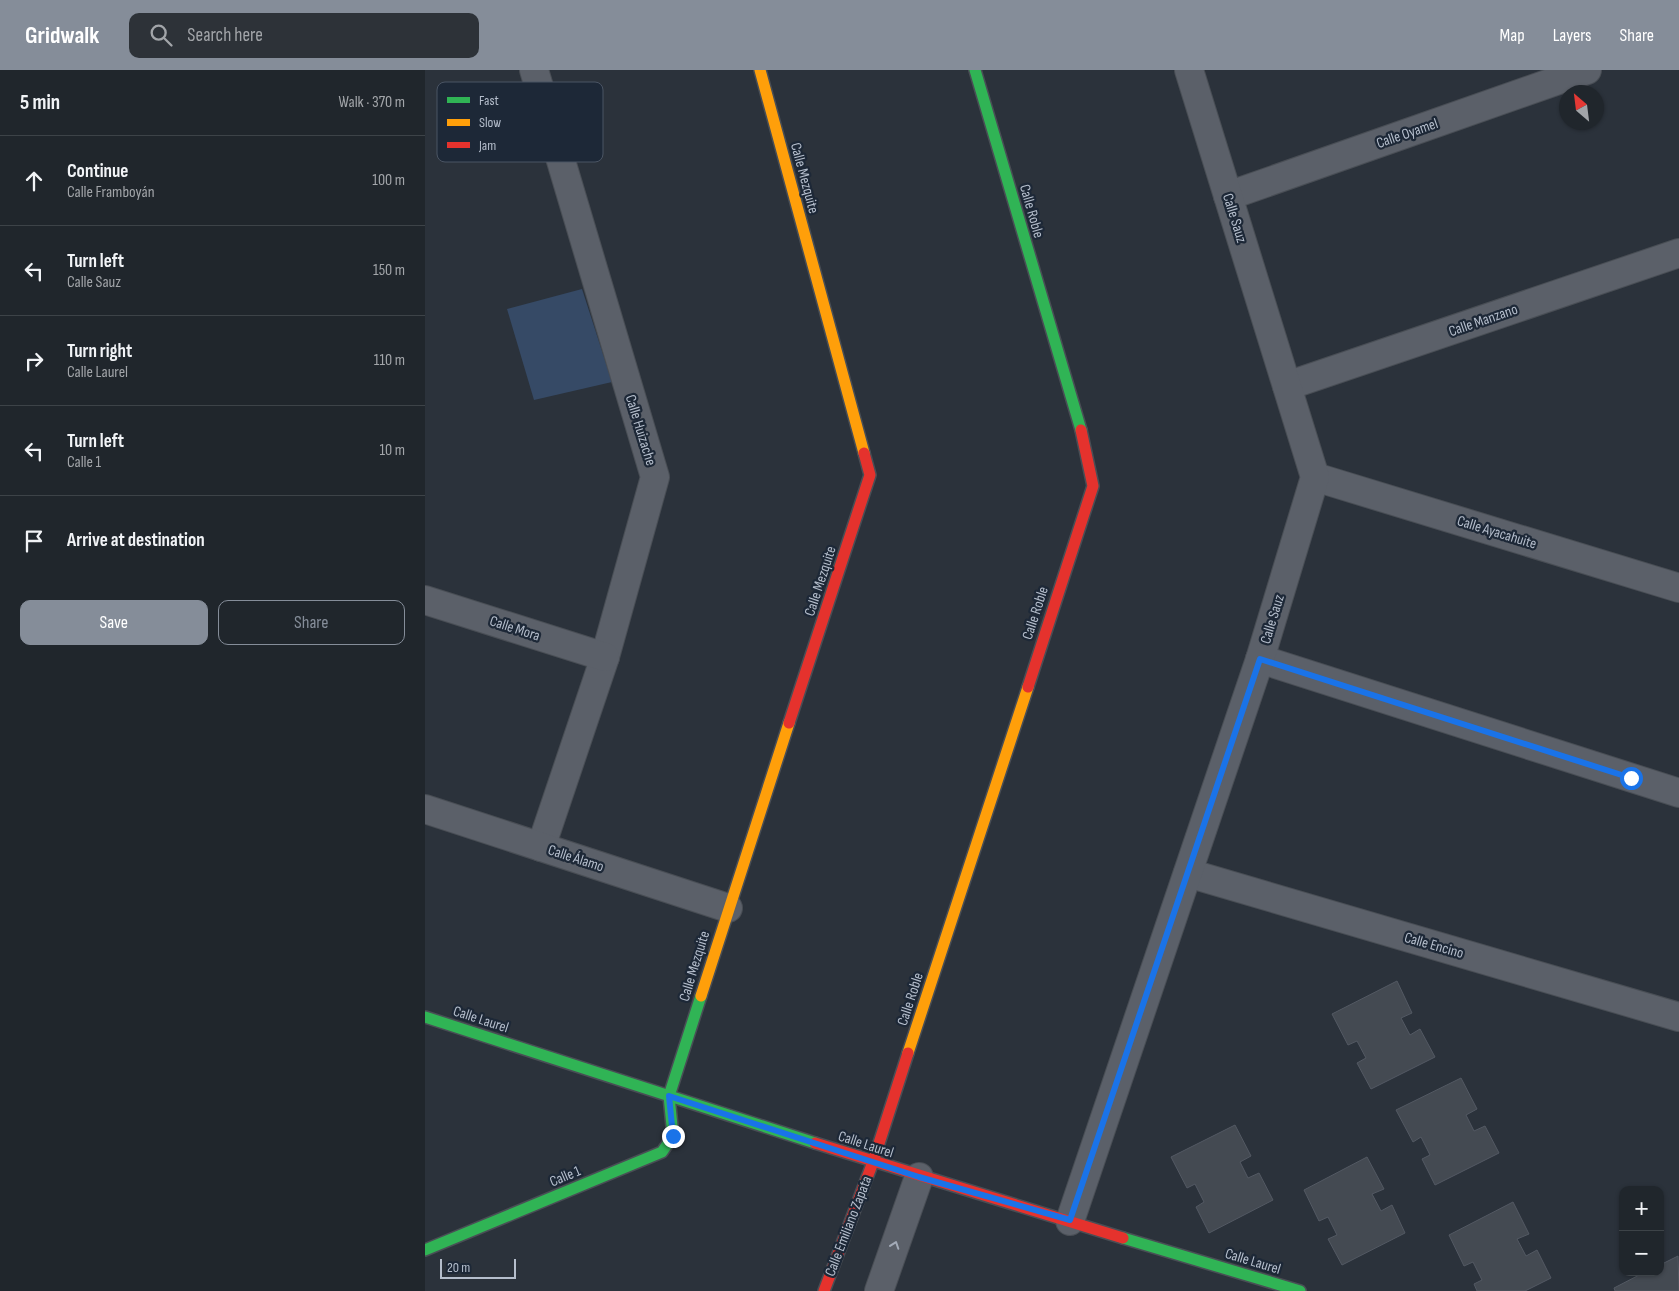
<!DOCTYPE html>
<meta charset="utf-8">
<style>
body{margin:0;font-family:"Sofia Sans Condensed",sans-serif;background:#2d3238;color:#f1f3f6}
.controls{position:absolute;right:15px;bottom:15px;display:grid;overflow:hidden;border-radius:10px;box-shadow:0 1px 4px #0004}
.controls button{width:45px;height:45px;display:grid;place-items:center;padding:0;border:0;border-bottom:1px solid #3d4348;background:#20262c;color:#f1f3f6;font:25px sans-serif}
.compass{position:absolute;left:1134px;top:15px;width:45px;height:45px;border-radius:50%;background:#20262c;box-shadow:0 1px 4px #0004;rotate:332deg}
.scale{position:absolute;left:15px;bottom:12px;width:76px;box-sizing:border-box;padding-left:5px;border:2px solid #b5becc;border-top:0;font-size:14px;line-height:18px;white-space:nowrap;color:#b5becc;-webkit-text-stroke:4px #1d2837;paint-order:stroke}
.stop{position:absolute;width:15px;height:15px;margin:-11px;border:4px solid #1a73e8;border-radius:50%;background:#fff}
.stop.end{background:#1a73e8;border-color:#fff;box-shadow:0 1px 5px #0008}
.list{margin:0;padding:0;list-style:none}
h2{display:flex;justify-content:space-between;align-items:center;height:65px;margin:0;padding:0 20px;font-size:21px}
h2 small{font-size:16px;font-weight:400;color:#a2a5a9}
.list li{display:grid;grid-template-columns:32px 1fr auto;gap:15px;align-items:center;box-sizing:border-box;height:90px;padding:0 20px;border-top:1px solid #3d4348}
.list b{display:block;font-size:19px;white-space:nowrap}
.list p{margin:0;font-size:16px;white-space:nowrap;color:#a2a5a9}
.list em{font-size:16px;font-style:normal;color:#a2a5a9}
.actions{display:flex;gap:10px;padding:15px 20px}
.actions a{flex:1;padding:11px 0;border:1px solid #858d99;border-radius:10px;text-align:center;font-size:18px;color:#858d99}
.actions .main{background:#858d99;color:#fff}
.icon{flex:none;width:28px;height:28px;fill:none;stroke:currentColor;stroke-width:2;stroke-linecap:round;stroke-linejoin:round}
.map{position:relative;flex:none;width:1254px;height:1221px;overflow:hidden}
header{display:flex;align-items:center;gap:30px;box-sizing:border-box;height:70px;padding:0 25px;background:#858d99;color:#fff}
header strong{font-size:24px}
nav{display:flex;gap:28px;margin-inline-start:auto;font-size:18px}
.search{width:350px;height:45px;background:#2d3238;display:flex;align-items:center;gap:12px;box-sizing:border-box;padding:0 18px;border-radius:10px;color:#a2a5a9;font-size:19px}
main{display:flex}
aside{flex:1;background:#20262c}
.map>svg:first-child{display:block}
.water{fill:#364a66}
.building{fill:#444a52;stroke:#535963}
.lines{fill:none;stroke-linecap:round;stroke-linejoin:round}
.street-casing{stroke:#494e55;stroke-width:30}
.fast-casing{stroke:#494e55;stroke-width:14}
.slow-casing{stroke:#494e55;stroke-width:14}
.jam-casing{stroke:#494e55;stroke-width:14}
.street{stroke:#5b6069;stroke-width:28}
.fast{stroke:#30b455;stroke-width:11}
.slow{stroke:#ff9f0a;stroke-width:11}
.jam{stroke:#e5322d;stroke-width:11}
.oneway{stroke:#a3abb8}
.route{stroke:#1a73e8;stroke-width:6}
.labels{text-anchor:middle;stroke-width:4.5;stroke-linejoin:round;paint-order:stroke}
.street-label{font-size:15px;fill:#b5becc;stroke:#1d2837}
.key{fill:#1d2837;stroke:#4b5564;stroke-width:1}
.key-label{font-size:14px;fill:#b5becc}
</style>
<header>
<strong>Gridwalk</strong>
<div class="search"><svg class="icon" aria-label="search" viewBox="0 0 24 24"><circle cx="10" cy="10" r="6"/><path d="M15 15l6 6"/></svg>Search here</div>
<nav><a>Map</a><a>Layers</a><a>Share</a></nav>
</header>
<main>
<aside>
<h2>5 min<small>Walk · 370 m</small></h2>
<ul class="list">
<li><svg class="icon" aria-label="ahead" viewBox="0 0 24 24"><path d="M12 20V5M6 11l6-6 6 6"/></svg><div><b>Continue</b><p>Calle Framboyán</p></div><em>100 m</em></li>
<li><svg class="icon" aria-label="left" viewBox="0 0 24 24"><path d="M17 20v-9H6M10 6l-5 5 5 5"/></svg><div><b>Turn left</b><p>Calle Sauz</p></div><em>150 m</em></li>
<li><svg class="icon" aria-label="right" viewBox="0 0 24 24"><path d="M7 20v-9h11M14 6l5 5-5 5"/></svg><div><b>Turn right</b><p>Calle Laurel</p></div><em>110 m</em></li>
<li><svg class="icon" aria-label="left" viewBox="0 0 24 24"><path d="M17 20v-9H6M10 6l-5 5 5 5"/></svg><div><b>Turn left</b><p>Calle 1</p></div><em>10 m</em></li>
<li><svg class="icon" aria-label="arrive" viewBox="0 0 24 24"><path d="M6 21V4h12l-3 4 3 4H6"/></svg><div><b>Arrive at destination</b></div></li>
</ul>
<div class="actions"><a class="main">Save</a><a>Share</a></div>
</aside>
<div class="map">
<svg width="1254" height="1221" viewBox="0 0 1254 1221">
<rect width="100%" height="100%" fill="#2b323b"/>
<path class="water" d="M157 219 187 312 109 330 82 239Z"/>
<g class="building">
<path d="M972 911 987 943 976 948 985 965 995 959 1010 987 946 1019 932 993 941 988 932 971 923 975 907 944Z"/>
<path d="M1036 1008 1052 1039 1041 1045 1049 1061 1060 1056 1074 1083 1010 1115 997 1089 1005 1085 996 1067 988 1072 971 1040Z"/>
<path d="M810 1055 826 1086 815 1092 823 1108 834 1103 848 1130 784 1163 771 1137 779 1132 770 1114 762 1118 746 1087Z"/>
<path d="M942 1087 959 1119 947 1124 956 1141 967 1135 980 1163 917 1195 903 1169 912 1165 903 1147 894 1151 879 1120Z"/>
<path d="M1088 1132 1104 1164 1092 1169 1101 1186 1112 1180 1126 1208 1100 1221H1052L1049 1214 1057 1210 1048 1192 1039 1196 1024 1165Z"/>
<path d="M1253 1186 1254 1221H1190L1189 1218 1220 1202H1235V1195Z"/>
</g>
<g class="lines">
<g class="street-casing">
<g id="street">
<path d="M109 0 230 407 180 587 116 777"/>
<path d="M803 126 1162 0"/>
<path d="M862 316 1254 183"/>
<path d="M890 407 1254 518"/>
<path d="M0 530 180 587"/>
<path d="M835 589 1254 723"/>
<path d="M0 739 303 838"/>
<path d="M763 803 1254 947"/>
<path d="M645 1151 835 589 890 407 764 0"/>
<path d="M454 1221 494 1107"/>
</g>
</g>
<g class="fast-casing">
<g id="fast">
<path d="M550 0 656 360"/>
<path d="M0 947 390 1073"/>
<path d="M698 1168 875 1221"/>
<path d="M0 1180 237 1082 248 1066 244 1026 276 926"/>
</g>
</g>
<g class="slow-casing">
<g id="slow">
<path d="M335 0 439 383"/>
<path d="M276 926 364 653"/>
<path d="M483 983 603 617"/>
</g>
</g>
<g class="jam-casing">
<g id="jam">
<path d="M603 617 668 416 656 360"/>
<path d="M364 653 445 405 439 383"/>
<path d="M390 1073 698 1168"/>
<path d="M399 1221 448 1092 483 983"/>
</g>
</g>
<use href="#street" class="street"/>
<use href="#fast" class="fast"/>
<use href="#slow" class="slow"/>
<use href="#jam" class="jam"/>
</g>
<defs><path id="oneway-chevron" d="M-2-3.5L2.5 0L-2 3.5" fill="none" stroke-width="1.6" stroke-linecap="round" stroke-linejoin="round" transform="scale(1.25)"/></defs>
<use class="oneway" href="#oneway-chevron" transform="translate(470 1175) rotate(-71)"/>
<g class="lines">
<path class="route" d="M248 1066 244 1026 494 1107 645 1150 835 589 1206 708"/>
</g>
<g class="labels">
<g class="street-label">
<text transform="translate(982 63) rotate(-19)" y="5">Calle Oyamel</text>
<text transform="translate(380 108) rotate(75)" y="5">Calle Mezquite</text>
<text transform="translate(607 141) rotate(74)" y="5">Calle Roble</text>
<text transform="translate(810 148) rotate(73)" y="5">Calle Sauz</text>
<text transform="translate(1058 250) rotate(-19)" y="5">Calle Manzano</text>
<text transform="translate(216 360) rotate(73)" y="5">Calle Huizache</text>
<text transform="translate(1072 462) rotate(17)" y="5">Calle Ayacahuite</text>
<text transform="translate(395 511) rotate(-72)" y="5">Calle Mezquite</text>
<text transform="translate(610 543) rotate(-72)" y="5">Calle Roble</text>
<text transform="translate(847 549) rotate(-73)" y="5">Calle Sauz</text>
<text transform="translate(90 558) rotate(18)" y="5">Calle Mora</text>
<text transform="translate(151 788) rotate(18)" y="5">Calle Álamo</text>
<text transform="translate(1009 875) rotate(16)" y="5">Calle Encino</text>
<text transform="translate(269 896) rotate(-73)" y="5">Calle Mezquite</text>
<text transform="translate(485 929) rotate(-72)" y="5">Calle Roble</text>
<text transform="translate(56 949) rotate(18)" y="5">Calle Laurel</text>
<text transform="translate(441 1074) rotate(18)" y="5">Calle Laurel</text>
<text transform="translate(140 1106) rotate(-23)" y="5">Calle 1</text>
<text transform="translate(423 1156) rotate(-69)" y="5">Calle Emiliano Zapata</text>
<text transform="translate(828 1191) rotate(17)" y="5">Calle Laurel</text>
</g>
</g>
<rect x="12" y="12" width="166" height="80" rx="8" class="key"/>
<rect x="22" y="27" width="23" height="6" fill="#30b455"/>
<rect x="22" y="49" width="23" height="7" fill="#ff9f0a"/>
<rect x="22" y="72" width="23" height="6" fill="#e5322d"/>
<g class="key-label">
<text x="54" y="35">Fast</text>
<text x="54" y="57">Slow</text>
<text x="54" y="80">Jam</text>
</g>
</svg>
<div class="controls">
<button>+</button>
<button>−</button>
</div>
<svg class="compass" viewBox="-18 -18 36 36"><path d="M0-13l5 13h-10z" fill="#e53935"/><path d="M0 13l5-13h-10z" fill="#a2a5a9"/></svg>
<div class="scale">20 m</div>
<div class="stop" style="left:1206px;top:708px"></div>
<div class="stop end" style="left:248px;top:1066px"></div>
</div>
</main>
